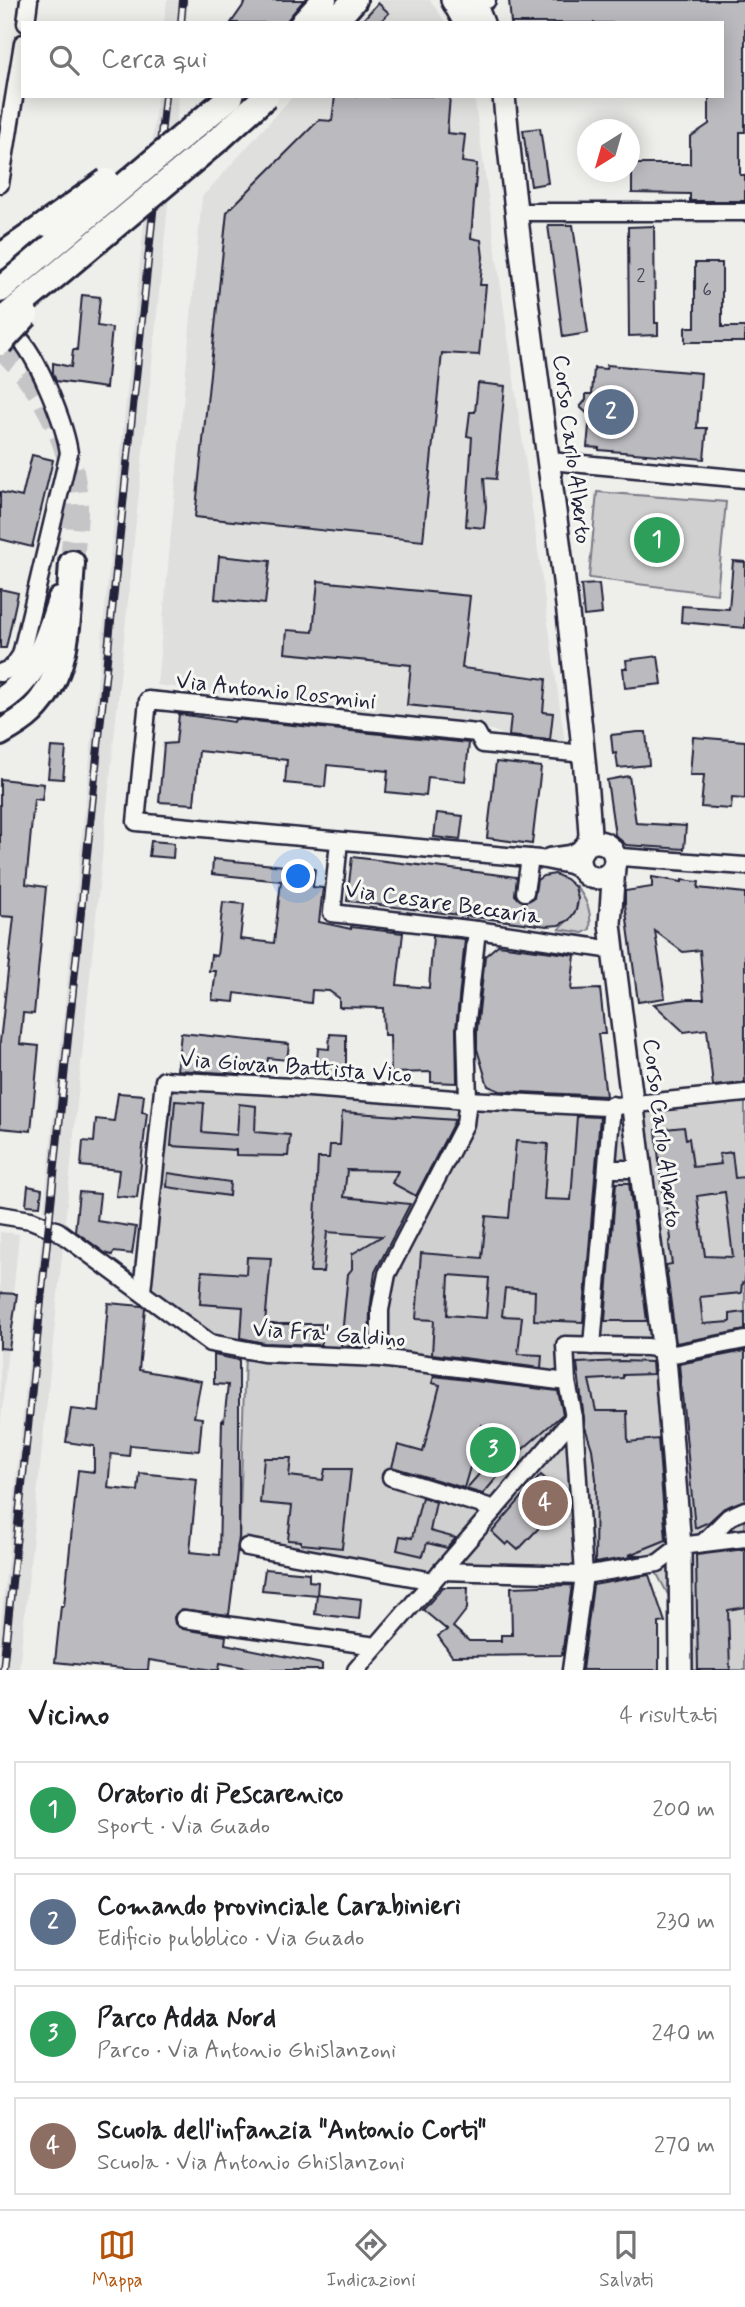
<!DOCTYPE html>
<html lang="it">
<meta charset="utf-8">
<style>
body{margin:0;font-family:Mynerve,sans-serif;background:#f2f2f2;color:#202124}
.compass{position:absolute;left:577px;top:119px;width:63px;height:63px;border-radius:50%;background:#fff;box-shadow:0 4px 18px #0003;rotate:217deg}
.you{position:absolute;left:299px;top:877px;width:24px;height:24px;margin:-18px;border:5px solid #fff;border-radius:50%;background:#1a73e8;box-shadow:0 0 0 10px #1a73e833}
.badge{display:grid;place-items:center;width:46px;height:46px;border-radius:50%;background:#b45309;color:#fff;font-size:23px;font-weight:700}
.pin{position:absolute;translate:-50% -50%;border:4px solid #fff;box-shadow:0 2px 7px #0006}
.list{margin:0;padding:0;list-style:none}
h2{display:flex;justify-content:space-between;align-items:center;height:91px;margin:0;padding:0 28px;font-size:30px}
h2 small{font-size:23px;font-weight:400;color:#757577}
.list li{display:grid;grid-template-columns:46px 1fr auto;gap:21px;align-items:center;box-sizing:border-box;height:98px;margin:0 14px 14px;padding:0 14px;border:2px solid #e0e0e0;border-radius:0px}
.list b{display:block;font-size:26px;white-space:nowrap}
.list p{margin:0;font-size:23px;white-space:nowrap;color:#757577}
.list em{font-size:23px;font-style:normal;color:#757577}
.icon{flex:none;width:38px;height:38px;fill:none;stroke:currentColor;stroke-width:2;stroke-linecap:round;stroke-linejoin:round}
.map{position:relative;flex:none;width:745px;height:1670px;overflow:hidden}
.search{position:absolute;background:#fff;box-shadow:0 4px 18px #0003;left:21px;right:21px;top:21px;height:77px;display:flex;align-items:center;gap:18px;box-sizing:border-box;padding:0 24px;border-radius:0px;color:#757577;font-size:26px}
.sheet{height:539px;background:#fff}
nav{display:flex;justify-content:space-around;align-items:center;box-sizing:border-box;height:98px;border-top:2px solid #e0e0e0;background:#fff;font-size:19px;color:#757577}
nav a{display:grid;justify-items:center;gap:4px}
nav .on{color:#b45309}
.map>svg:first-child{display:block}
.built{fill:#dfdfde}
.green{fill:#d0d0d1;stroke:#797986;stroke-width:2}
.building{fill:#bbbbbf;stroke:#22223b;stroke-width:2;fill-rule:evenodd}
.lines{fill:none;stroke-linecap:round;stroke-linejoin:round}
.highway-tunnel{stroke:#c5c5c8;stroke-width:24;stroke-dasharray:24 12;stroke-linecap:butt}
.minor-casing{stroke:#22223b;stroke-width:21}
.major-casing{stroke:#22223b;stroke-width:26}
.highway-casing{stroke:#22223b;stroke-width:30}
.minor{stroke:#f6f6f2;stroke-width:16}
.major{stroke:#f6f6f2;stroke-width:21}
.highway{stroke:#f6f6f2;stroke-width:24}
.rail-casing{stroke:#22223b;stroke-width:8}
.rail{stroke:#f6f6f2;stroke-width:5;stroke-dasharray:16;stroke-linecap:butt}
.highway-bridge-casing{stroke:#22223b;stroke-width:30;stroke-linecap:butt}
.highway-bridge{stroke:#f6f6f2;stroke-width:24}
.labels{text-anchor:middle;stroke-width:6;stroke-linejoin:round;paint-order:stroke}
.number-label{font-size:19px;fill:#48485c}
.street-label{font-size:23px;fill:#22223b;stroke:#f6f6f2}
</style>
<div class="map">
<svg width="745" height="1670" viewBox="0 0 745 1670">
<rect width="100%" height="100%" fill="#eeeeeb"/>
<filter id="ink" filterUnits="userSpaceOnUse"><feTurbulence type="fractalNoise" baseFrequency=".0143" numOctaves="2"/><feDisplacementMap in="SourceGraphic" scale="14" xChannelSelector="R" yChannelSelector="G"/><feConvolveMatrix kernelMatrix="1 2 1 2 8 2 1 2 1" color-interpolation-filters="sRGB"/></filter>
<g filter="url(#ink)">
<g class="built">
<path d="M167 0H188L186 23H164Z"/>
<path d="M379 0H430L446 23H359Z"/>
<path d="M157 96H179L65 1223 44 1210Z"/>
<path d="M293 96H474L565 743 509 737 492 730 157 685 202 197Z"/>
<path d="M0 1232 19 1234 0 1430Z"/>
<path d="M42 1234 63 1246 19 1670H0V1631Z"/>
</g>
<g class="green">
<path d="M597 492 726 502 717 594 589 578Z"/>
<path d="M575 885C586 898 592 911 590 929L583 933 559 929C576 912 582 910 575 885Z"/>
<path d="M156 1079 664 1104 745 1096V1670H680L678 1613 649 1559 583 1577 455 1567 412 1574 239 1549 245 1352 199 1347 138 1298Z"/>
</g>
<g class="building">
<path d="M247 0H304L285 23H231Z"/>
<path d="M509 0H745V132H740V175H745V201H690V194L632 193V164H690V137L709 124V96H722V23H511Z"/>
<path d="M378 3 389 13 379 23H360Z"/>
<path d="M335 96H450L447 133 465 135 462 162 477 164 471 238 481 240 483 257 480 285H486L479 355 442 353 423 541 195 517 227 212 319 120 332 121Z"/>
<path d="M540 128 548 183 531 186 523 130Z"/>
<path d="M548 225H573L588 333 563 337Z"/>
<path d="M654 226 655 323H658V335L629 336 628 227Z"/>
<path d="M695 263H722V327H745V342H685V327H695Z"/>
<path d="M82 295 100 297 97 326 112 328 106 388 56 381 53 373V363L71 367 73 350H77Z"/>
<path d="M607 365 701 373 697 428H707L704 459 599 450V448L587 447 590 416 580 407 586 400V394H592L594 368 606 369Z"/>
<path d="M478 383 505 386 496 479 484 478 486 507 484 528 466 526 472 437 467 436 470 412H475Z"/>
<path d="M32 455 53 460 32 547 0 539V492L22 497Z"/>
<path d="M219 556 270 561 265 604 215 599Z"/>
<path d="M733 561 745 562V628L681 622 682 606 729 609Z"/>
<path d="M318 581 470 596 462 668 546 679 543 712 553 713 550 740 509 736 511 716 407 705 411 665 285 653 287 630 313 632Z"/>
<path d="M599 584 602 614 584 616 581 585Z"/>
<path d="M0 589 18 593 6 648H0Z"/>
<path d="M658 656 662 684 625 688 623 668H627L626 660Z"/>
<path d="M179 714 234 722 235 719 469 743 465 781 428 777 426 796 386 792 388 771 327 765 325 787 285 783 287 760 199 751 194 804 159 802 164 744 176 743Z"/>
<path d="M638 732H646L649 765 618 768 616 753 613 754 611 735Z"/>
<path d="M693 737 745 741V799L732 798 731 809 701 807 704 775H690Z"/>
<path d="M51 747 66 748 63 779 48 778Z"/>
<path d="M496 762 541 767 532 844 487 838Z"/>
<path d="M629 776 636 823 686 826 684 849 626 845 615 835 607 780Z"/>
<path d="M0 779 44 784 42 800 34 799 26 884 46 887 34 1014 23 1013 20 1044 39 1046 31 1131 0 1128V1042L14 917 0 916Z"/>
<path d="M437 813 463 816 460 840 434 837Z"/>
<path d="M151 841 174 843 173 858 149 856Z"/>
<path d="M352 857 517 877 515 895 524 902 534 898 537 880 543 876 555 874 566 879 575 887 578 899 576 910 569 920 559 925 547 926 347 901Z"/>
<path d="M213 859 315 869 313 887 323 888 319 922 351 929V927L403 933 397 985 429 988 433 936 465 939 456 1029 457 1083 431 1082V1072L391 1073 390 1035H384L383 1008 339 1007V998L329 991 312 990 311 1003 235 993 234 1002 212 1000 216 971H209L211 955 217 956 223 902 244 904 240 939 274 943 281 881 212 874Z"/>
<path d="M652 877 682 882V880L699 882 698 888 745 893V1083L713 1086 707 1029 684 1032 654 1004 688 999H704L700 950 683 952 655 931 665 998 638 1002 625 904V891L652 887Z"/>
<path d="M498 945 575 955 571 990 600 989 605 1034H598L606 1096 500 1091 488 1086 477 1049V1030L485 956Z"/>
<path d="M181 1033 289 1044 287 1060 268 1058 267 1066 258 1065 257 1075 177 1070Z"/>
<path d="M330 1034 346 1035V1080L326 1078 327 1075 316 1074 318 1048 329 1049Z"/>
<path d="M118 1093 144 1095 142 1112 147 1113 137 1198 116 1196 119 1170 81 1166 83 1141 94 1142 96 1119 114 1121Z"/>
<path d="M175 1101 204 1103 202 1132 237 1135 239 1104 256 1106 255 1132 290 1135 288 1156 236 1155V1150L171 1146Z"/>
<path d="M342 1112 455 1120 416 1196 392 1183 398 1171 347 1170 344 1197 410 1204 375 1272 370 1310 369 1347 341 1346 348 1274 352 1269V1254L382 1236 327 1232 323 1272H310L315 1220 318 1158H329L330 1145H340Z"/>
<path d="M577 1116 600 1117 583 1322 534 1320 535 1291 505 1288 502 1316 522 1317 518 1354 542 1355 541 1368 432 1354 434 1320 416 1319 421 1253 482 1258 486 1216 509 1218 516 1141 548 1144 544 1199 571 1200ZM449 1275 489 1278 486 1318 447 1315Z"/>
<path d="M684 1127 686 1139 689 1138 693 1167 721 1164 719 1154 732 1152 735 1178 745 1177V1282L742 1283 741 1293 700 1297 703 1324 730 1322V1314L745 1312V1330L676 1343 666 1265 672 1264 669 1244 671 1239 665 1196 662 1192 656 1130ZM725 1192 733 1257 705 1256 697 1196Z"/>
<path d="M168 1173 230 1182 229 1196 167 1187Z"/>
<path d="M616 1183H629L647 1321H605Z"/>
<path d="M28 1186 42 1189 40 1206 26 1205Z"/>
<path d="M79 1192 100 1194 97 1221 136 1227 132 1254 114 1252 112 1255 105 1253 75 1231Z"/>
<path d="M247 1257 271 1258 265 1324H322L321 1345 264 1343 241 1338 243 1307 200 1304 202 1271 246 1274Z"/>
<path d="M0 1293 17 1294 9 1349 0 1348Z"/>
<path d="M108 1303 142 1306 145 1308 139 1370 201 1381 194 1417 202 1418 199 1451 130 1445 129 1456 111 1454 108 1488 138 1491 140 1473 197 1479 190 1552 219 1555 222 1420 224 1421 228 1385 214 1384V1355L239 1360V1537L229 1615 181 1609 174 1617 175 1624 183 1629 226 1636 225 1644 322 1664V1670H258L220 1663 219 1670H213L149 1660 148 1670H133L55 1662 61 1606H64L78 1470 94 1472V1446L66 1442 71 1409 99 1412Z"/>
<path d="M745 1351V1500L724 1508 709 1522 695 1528 679 1364Z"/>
<path d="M622 1361 652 1362 653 1374 623 1375V1378L589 1380 596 1411H627L628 1442 658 1439 666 1540 629 1555H643L595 1563 596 1479 592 1449 585 1427 577 1363Z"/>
<path d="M434 1376 558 1391 563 1414 515 1456 483 1494 466 1489 509 1440 498 1429 482 1425 464 1488 392 1467 398 1445 423 1452 440 1385 432 1383Z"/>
<path d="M264 1458H291L289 1476 323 1480 325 1469H351L342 1548 301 1544V1541L288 1540 292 1506 260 1503Z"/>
<path d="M541 1475 556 1488 554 1490 563 1498 552 1514 518 1550 509 1542 506 1545 492 1532Z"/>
<path d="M422 1497 436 1502 430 1531 456 1538 447 1548 427 1543 423 1556 397 1550 400 1536 412 1538Z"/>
<path d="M745 1549V1607L728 1610 730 1670H698L696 1555Z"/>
<path d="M265 1569 309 1573V1581L318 1582 317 1595 262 1590Z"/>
<path d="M649 1575 665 1622 659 1623V1670H582L593 1585Z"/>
<path d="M572 1585 562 1655 452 1656 438 1636 447 1630 423 1610 443 1587H468L467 1609 453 1627 469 1641H501V1635H512L511 1587Z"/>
<path d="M317 1594 361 1599 359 1619 315 1614Z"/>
</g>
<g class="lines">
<path class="highway-tunnel" d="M0 346C46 387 77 452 76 514 75 530 73 547 72 563"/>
<g class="minor-casing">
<g id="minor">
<path d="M486 0H487"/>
<path d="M26 23 29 0"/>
<path d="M0 184 23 43"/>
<path d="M517 212H745"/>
<path d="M550 461 745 479"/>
<path d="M0 673 12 668 21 655 69 453C65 424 40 363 21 340 17 335 10 330 5 325"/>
<path d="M339 841 332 913 477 930 613 950"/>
<path d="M549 857 570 854 582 849"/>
<path d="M614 867 621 857 745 866"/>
<path d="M583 871 570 865 540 859 136 822 148 700 477 733 483 744 584 754"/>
<path d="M525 892 530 858"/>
<path d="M608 1169H641"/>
<path d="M0 1215 31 1220 58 1231 210 1343 263 1353 380 1358 567 1382"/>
<path d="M142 1291 164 1080 309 1088 468 1100 606 1107 745 1093"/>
<path d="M592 1346 612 1105"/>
<path d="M380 1358V1310L387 1274 465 1124 468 1100 466 1030 477 930"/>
<path d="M391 1477 495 1509"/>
<path d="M703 1543 729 1517 745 1510"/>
<path d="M247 1547 433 1581"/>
<path d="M441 1571 584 1575 658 1563 680 1546 745 1538"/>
<path d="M184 1619 376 1646"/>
<path d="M356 1670 574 1417"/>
<path d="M571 1670 584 1575 574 1417 567 1382 565 1345 647 1347 662 1349 674 1354 745 1340"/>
</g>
</g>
<g class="major-casing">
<g id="major">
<path d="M452 0 465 23"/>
<path d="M474 0 483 23"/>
<path d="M504 96C520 269 547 440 568 613 576 687 586 760 590 835L588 844"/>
<circle cx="597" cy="860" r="18"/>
<path d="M614 867 610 924 613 950 666 1369 680 1546 681 1670"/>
</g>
</g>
<g class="highway-casing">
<g id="highway">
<path d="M303 23 324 0"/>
<path d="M334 23 354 0"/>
<path d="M0 257 47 224"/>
<path d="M0 701C37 678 47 640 60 600"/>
<path d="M0 733C11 727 22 721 31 712 71 673 68 614 72 563"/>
</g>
</g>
<use href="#minor" class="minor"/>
<use href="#major" class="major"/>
<use href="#highway" class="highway"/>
<g class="rail-casing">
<g id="rail">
<path d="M181 23 183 0"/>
<path d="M3 1670 165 96"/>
</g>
</g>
<use href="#rail" class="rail"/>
<g class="highway-bridge-casing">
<g id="highway-bridge">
<path d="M47 224 107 181"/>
<path d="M0 290 231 96"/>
<path d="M0 322 221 137 266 96"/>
<path d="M0 343 26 315"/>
</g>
</g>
<use href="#highway-bridge" class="highway-bridge"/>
</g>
</g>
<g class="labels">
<g class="number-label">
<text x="641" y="282">2</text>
<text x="707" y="296">6</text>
</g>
<g class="street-label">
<text transform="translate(573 449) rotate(83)" y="8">Corso Carlo Alberto</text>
<text transform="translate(276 690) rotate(6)" y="8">Via Antonio Rosmini</text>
<text transform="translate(443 902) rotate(8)" y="8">Via Cesare Beccaria</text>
<text transform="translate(296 1066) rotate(4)" y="8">Via Giovan Battista Vico</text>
<text transform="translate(663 1133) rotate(83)" y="8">Corso Carlo Alberto</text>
<text transform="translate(329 1333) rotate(4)" y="8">Via Fra' Galdino</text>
</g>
</g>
</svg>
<svg class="compass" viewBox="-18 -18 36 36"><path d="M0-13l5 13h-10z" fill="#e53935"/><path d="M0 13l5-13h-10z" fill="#757577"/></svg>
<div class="you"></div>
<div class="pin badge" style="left:657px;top:540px;background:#2e9e5b">1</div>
<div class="pin badge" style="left:611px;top:412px;background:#5c6f8a">2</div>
<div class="pin badge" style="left:493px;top:1450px;background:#2e9e5b">3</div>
<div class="pin badge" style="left:545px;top:1503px;background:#8d6e63">4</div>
<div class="search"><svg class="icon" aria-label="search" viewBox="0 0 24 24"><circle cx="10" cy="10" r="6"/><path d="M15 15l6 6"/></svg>Cerca qui</div>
</div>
<section class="sheet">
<h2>Vicino<small>4 risultati</small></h2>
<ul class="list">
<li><span class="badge" style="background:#2e9e5b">1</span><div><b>Oratorio di Pescarenico</b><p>Sport · Via Guado</p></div><em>200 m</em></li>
<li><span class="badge" style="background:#5c6f8a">2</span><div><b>Comando provinciale Carabinieri</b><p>Edificio pubblico · Via Guado</p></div><em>230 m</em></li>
<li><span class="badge" style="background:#2e9e5b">3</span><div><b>Parco Adda Nord</b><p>Parco · Via Antonio Ghislanzoni</p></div><em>240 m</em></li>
<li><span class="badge" style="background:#8d6e63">4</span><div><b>Scuola dell'infanzia &quot;Antonio Corti&quot;</b><p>Scuola · Via Antonio Ghislanzoni</p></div><em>270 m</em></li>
</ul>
</section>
<nav>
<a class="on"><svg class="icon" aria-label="map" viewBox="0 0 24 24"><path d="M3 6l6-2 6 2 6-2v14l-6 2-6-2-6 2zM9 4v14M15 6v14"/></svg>Mappa</a>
<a><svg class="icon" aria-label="directions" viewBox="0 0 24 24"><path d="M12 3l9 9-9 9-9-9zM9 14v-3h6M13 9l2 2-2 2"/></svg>Indicazioni</a>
<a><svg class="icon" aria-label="saved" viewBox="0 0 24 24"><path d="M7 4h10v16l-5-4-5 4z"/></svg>Salvati</a>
</nav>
